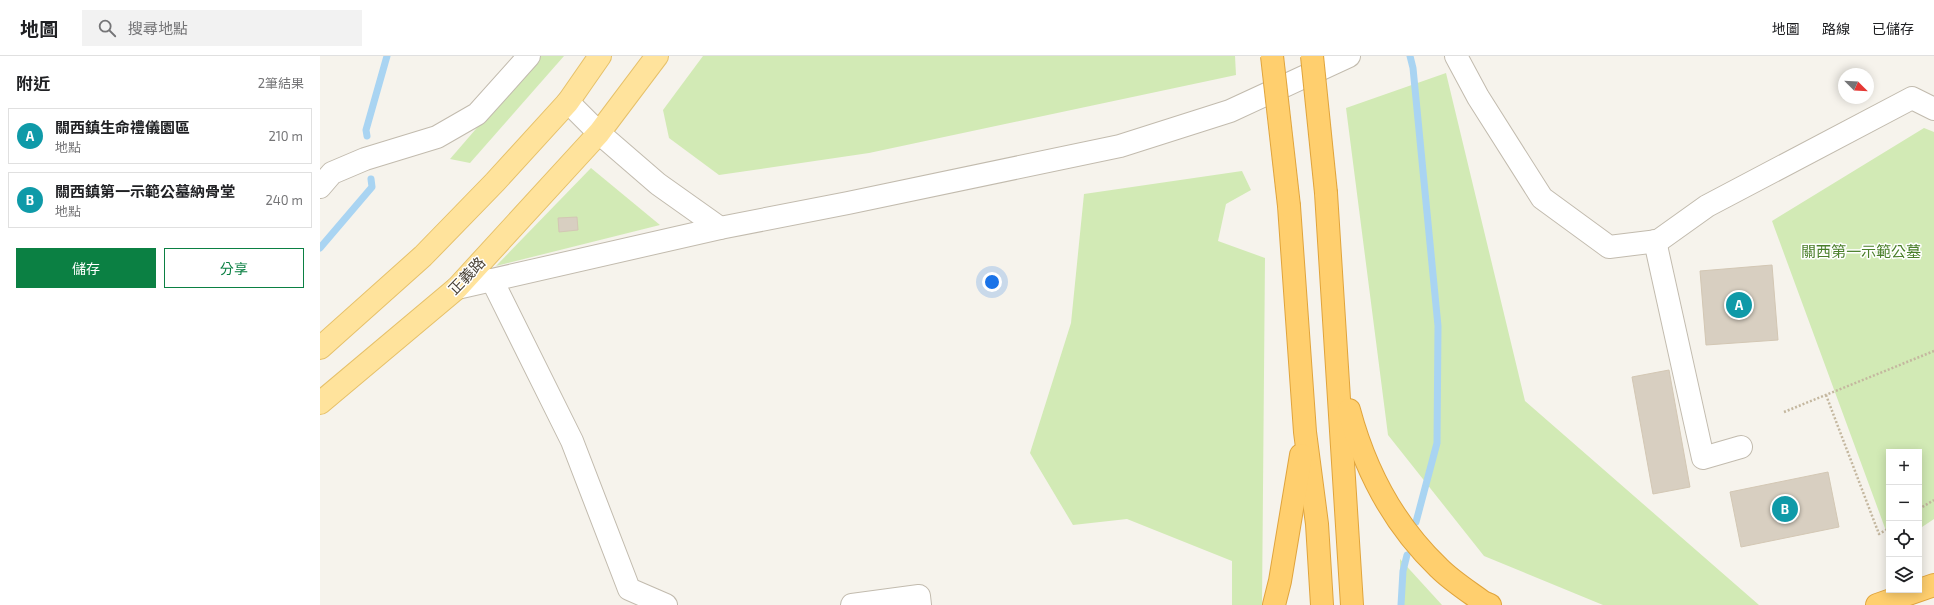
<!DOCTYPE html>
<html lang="zh-TW">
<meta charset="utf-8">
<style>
body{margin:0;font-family:"Exo 2","Noto Sans TC",sans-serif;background:#f2f2f2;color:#202124}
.controls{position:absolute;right:12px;bottom:12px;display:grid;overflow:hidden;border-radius:0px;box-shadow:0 2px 10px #0003}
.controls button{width:36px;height:36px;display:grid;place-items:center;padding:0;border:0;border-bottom:1px solid #e0e0e0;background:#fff;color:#202124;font:20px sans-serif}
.compass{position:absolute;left:1518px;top:12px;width:36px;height:36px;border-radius:50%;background:#fff;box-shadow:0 2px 10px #0003;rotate:114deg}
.you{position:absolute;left:672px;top:226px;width:14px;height:14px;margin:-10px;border:3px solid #fff;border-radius:50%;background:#1a73e8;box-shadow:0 0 0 6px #1a73e833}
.badge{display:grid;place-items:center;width:26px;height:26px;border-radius:50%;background:#0b8043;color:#fff;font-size:13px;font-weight:700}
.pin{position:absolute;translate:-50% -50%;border:2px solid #fff;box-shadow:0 1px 4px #0006}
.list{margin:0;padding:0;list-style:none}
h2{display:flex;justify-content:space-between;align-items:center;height:52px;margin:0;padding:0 16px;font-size:17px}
h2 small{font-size:13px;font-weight:400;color:#757577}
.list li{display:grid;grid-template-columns:26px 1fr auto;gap:12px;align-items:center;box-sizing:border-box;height:56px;margin:0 8px 8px;padding:0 8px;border:1px solid #e0e0e0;border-radius:0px}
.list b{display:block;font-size:15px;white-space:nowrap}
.list p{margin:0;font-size:13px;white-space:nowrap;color:#757577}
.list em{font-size:13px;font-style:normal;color:#757577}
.actions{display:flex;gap:8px;padding:12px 16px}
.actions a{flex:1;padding:9px 0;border:1px solid #0b8043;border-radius:0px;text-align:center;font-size:14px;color:#0b8043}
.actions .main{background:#0b8043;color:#fff}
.icon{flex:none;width:22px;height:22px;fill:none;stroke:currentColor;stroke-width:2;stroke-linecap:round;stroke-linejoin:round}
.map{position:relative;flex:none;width:1614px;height:549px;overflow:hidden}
header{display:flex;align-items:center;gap:24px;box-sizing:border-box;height:56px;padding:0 20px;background:#fff;border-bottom:1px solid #e0e0e0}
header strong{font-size:19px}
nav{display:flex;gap:22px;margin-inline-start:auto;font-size:14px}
.search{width:280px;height:36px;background:#f2f2f2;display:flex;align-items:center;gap:10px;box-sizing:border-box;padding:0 14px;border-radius:0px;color:#757577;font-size:15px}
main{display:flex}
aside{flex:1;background:#fff}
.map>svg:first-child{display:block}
.green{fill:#d2eab5}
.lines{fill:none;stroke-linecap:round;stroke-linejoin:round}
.stream{stroke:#a9d4f2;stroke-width:7}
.building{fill:#d8cfc1;stroke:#d3c7b4}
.minor-casing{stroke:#c2bbae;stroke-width:24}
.major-casing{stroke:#e6c16a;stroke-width:24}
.highway-casing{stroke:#e0a43c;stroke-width:24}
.path{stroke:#c4b79f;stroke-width:2.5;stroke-dasharray:2 2;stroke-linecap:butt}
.minor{stroke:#fff;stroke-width:22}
.major{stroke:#ffe39c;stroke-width:22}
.highway{stroke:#ffcf6e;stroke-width:22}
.highway-bridge-casing{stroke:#e0a43c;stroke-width:24;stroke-linecap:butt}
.highway-bridge{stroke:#ffcf6e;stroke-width:22}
.labels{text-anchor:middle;stroke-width:3;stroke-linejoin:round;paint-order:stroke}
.park-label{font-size:15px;fill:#4a7f2a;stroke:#fff}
.street-label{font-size:15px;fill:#4b4439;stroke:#fff}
</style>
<header>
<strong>地圖</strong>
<div class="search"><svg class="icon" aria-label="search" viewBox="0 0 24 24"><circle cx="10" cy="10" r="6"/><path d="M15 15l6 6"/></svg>搜尋地點</div>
<nav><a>地圖</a><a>路線</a><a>已儲存</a></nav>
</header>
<main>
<aside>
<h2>附近<small>2筆結果</small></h2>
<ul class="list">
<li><span class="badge" style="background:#0f9aa8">A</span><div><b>關西鎮生命禮儀園區</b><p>地點</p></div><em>210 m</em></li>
<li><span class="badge" style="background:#0f9aa8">B</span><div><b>關西鎮第一示範公墓納骨堂</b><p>地點</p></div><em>240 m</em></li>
</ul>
<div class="actions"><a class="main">儲存</a><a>分享</a></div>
</aside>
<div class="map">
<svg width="1614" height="549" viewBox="0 0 1614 549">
<rect width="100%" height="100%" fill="#f6f3ec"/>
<g class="green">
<path d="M219 0H244L150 107 130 103Z"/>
<path d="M383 0H915L916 19 549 97 399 119 349 82 343 54Z"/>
<path d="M1126 17 1205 345 1439 549H1283L1164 500 1068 379 1026 52Z"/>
<path d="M1604 72 1614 76V463L1599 473V396H1569V483L1452 165Z"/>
<path d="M271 112 340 169 176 210Z"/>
<path d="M922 115 931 134 906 148 898 185 945 202 942 549H912V505L807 463 753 469 710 397 751 267 764 138Z"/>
<path d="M1080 503 1122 549H1081Z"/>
</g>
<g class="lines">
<g class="stream">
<path d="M1090 0 1093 12 1118 270 1117 387 1096 466"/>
<path d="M47 80 46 74 67 0"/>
<path d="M0 192 52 131 51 123"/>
<path d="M1081 549 1083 515 1087 499"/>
</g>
</g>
<g class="building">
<path d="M257 161 258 174 239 176 238 162Z"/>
<path d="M1452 209 1458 284 1386 289 1380 215Z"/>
<path d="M1349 314 1370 431 1333 438 1312 321Z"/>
<path d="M1508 416 1519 471 1421 491 1410 436Z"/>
</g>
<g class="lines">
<g class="minor-casing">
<g id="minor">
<path d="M1136 0 1158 41 1222 142 1289 191 1338 185 1387 150 1592 42 1614 53"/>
<path d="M248 46 279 77 338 128 400 172"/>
<path d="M0 131 12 117 45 103 117 81 157 58 209 0"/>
<path d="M1335 185 1383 402 1421 391"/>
<path d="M172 224 252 385 309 533 346 549"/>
<path d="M137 232 400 172 528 147 800 90 910 55 1029 0"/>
<path d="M532 549 599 540 600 549"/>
</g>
</g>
<g class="major-casing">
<g id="major">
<path d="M0 292 103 200 175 126 248 46 280 0"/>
<path d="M0 347 137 232 279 77 337 0"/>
</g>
</g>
<g class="highway-casing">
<g id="highway">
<path d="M1006 137 1032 549"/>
<path d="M969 150 985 376 997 468 1002 549"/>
<path d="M1029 354C1045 414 1074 469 1119 512 1132 525 1148 535 1163 546L1170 549"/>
<path d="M954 549 960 525 981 399"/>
<path d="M1557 549 1614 529"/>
</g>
</g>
<g class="path">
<path d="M1506 339 1559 478 1569 472"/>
<path d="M1464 356 1614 295"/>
<path d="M1599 453 1614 444"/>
</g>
<use href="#minor" class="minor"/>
<use href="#major" class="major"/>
<use href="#highway" class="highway"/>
<g class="highway-bridge-casing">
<g id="highway-bridge">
<path d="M952 0 969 150"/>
<path d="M992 0 1006 137"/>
</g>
</g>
<use href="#highway-bridge" class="highway-bridge"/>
</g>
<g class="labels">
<g class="park-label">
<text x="1541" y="201">關西第一示範公墓</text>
</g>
<g class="street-label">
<text transform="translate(147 220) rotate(-46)" y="5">正義路</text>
</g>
</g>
</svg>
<div class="controls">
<button>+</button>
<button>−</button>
<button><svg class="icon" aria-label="locate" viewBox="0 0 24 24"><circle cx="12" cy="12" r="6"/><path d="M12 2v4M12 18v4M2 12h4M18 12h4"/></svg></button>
<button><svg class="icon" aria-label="layers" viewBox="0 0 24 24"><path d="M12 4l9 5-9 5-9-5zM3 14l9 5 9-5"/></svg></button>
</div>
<svg class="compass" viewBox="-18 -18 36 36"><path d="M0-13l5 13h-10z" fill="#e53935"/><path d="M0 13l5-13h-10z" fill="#757577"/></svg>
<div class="you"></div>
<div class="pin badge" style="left:1419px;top:249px;background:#0f9aa8">A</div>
<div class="pin badge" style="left:1465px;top:453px;background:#0f9aa8">B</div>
</div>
</main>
